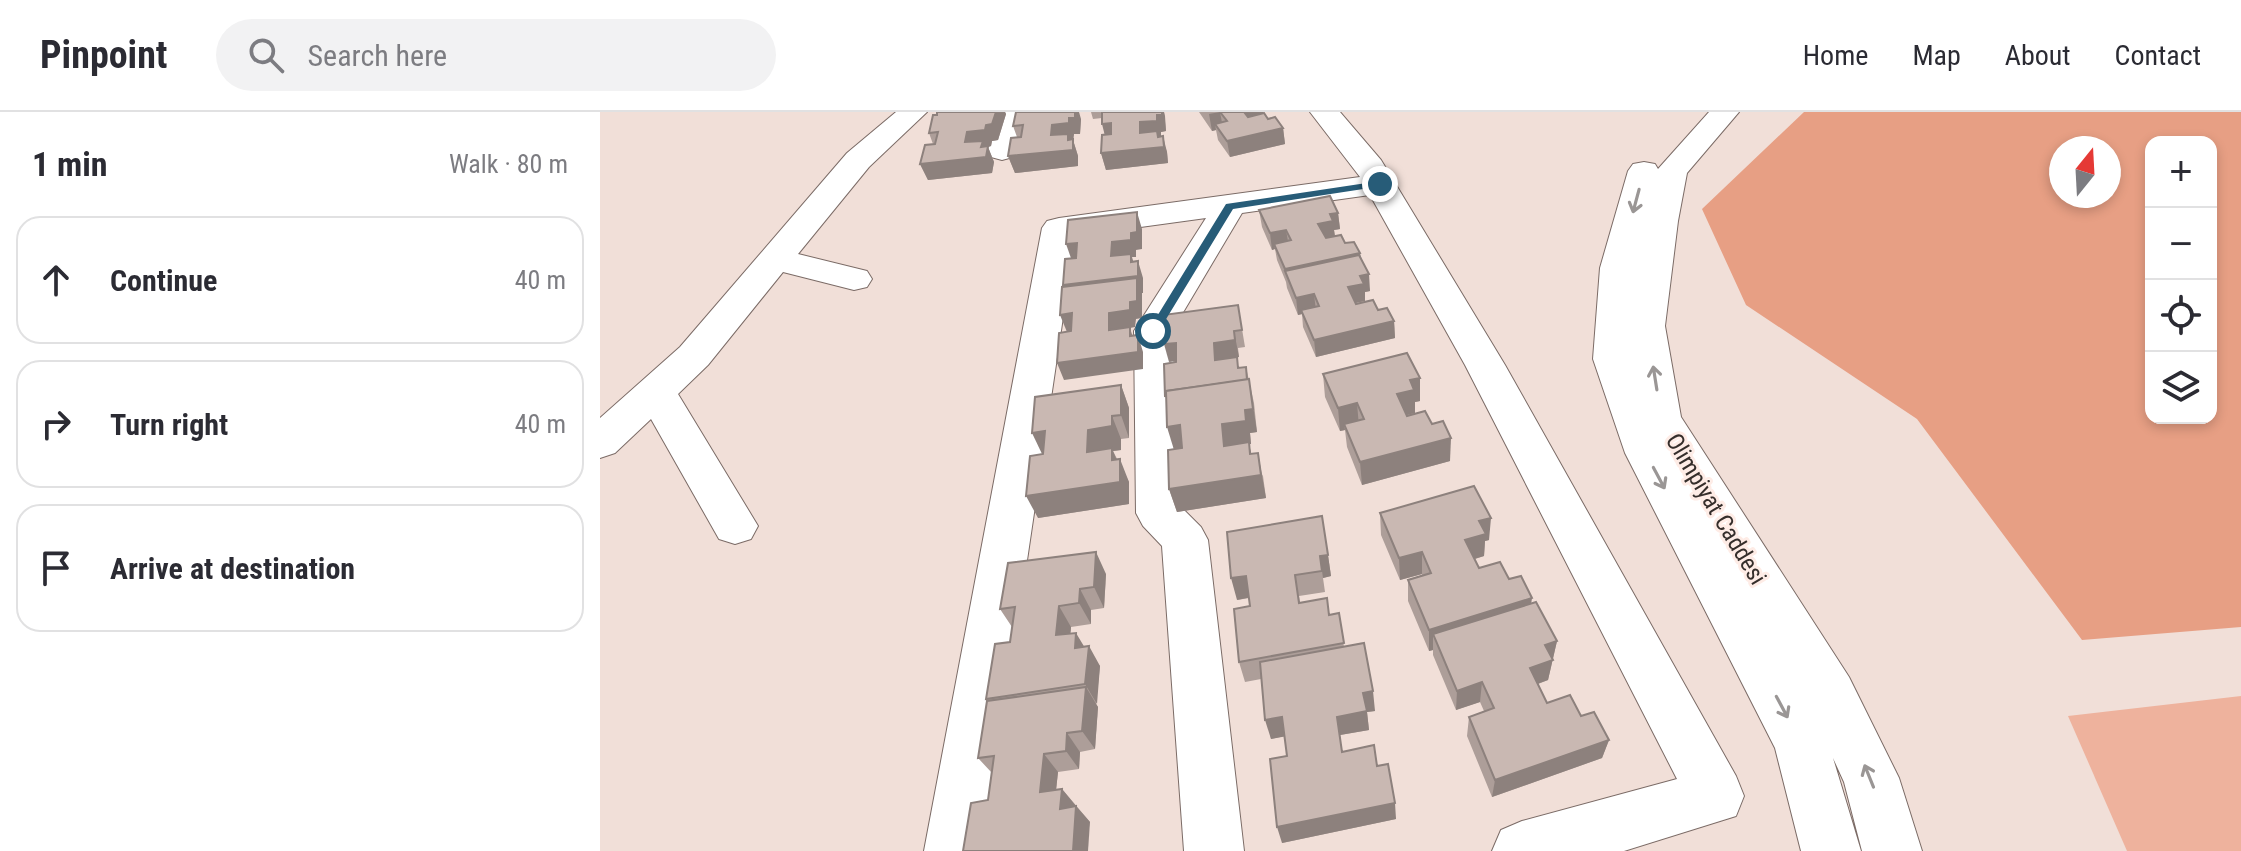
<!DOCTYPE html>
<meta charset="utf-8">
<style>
body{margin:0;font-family:"Roboto Condensed",sans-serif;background:#f2f2f3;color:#2b2b33}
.controls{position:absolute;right:24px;top:24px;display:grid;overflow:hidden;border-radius:16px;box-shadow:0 4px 12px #0003}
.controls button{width:72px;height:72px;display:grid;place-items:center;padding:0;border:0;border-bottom:2px solid #e1e1e2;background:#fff;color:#2b2b33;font:40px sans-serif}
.compass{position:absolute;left:1449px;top:24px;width:72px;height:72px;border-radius:50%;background:#fff;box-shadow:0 4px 12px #0003;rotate:18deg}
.stop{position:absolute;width:24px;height:24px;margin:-18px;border:6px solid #275c78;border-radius:50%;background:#fff}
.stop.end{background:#275c78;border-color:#fff;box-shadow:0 2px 8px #0008}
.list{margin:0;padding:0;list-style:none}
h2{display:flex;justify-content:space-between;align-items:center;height:104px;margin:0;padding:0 32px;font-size:34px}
h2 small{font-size:26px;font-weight:400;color:#7c7c81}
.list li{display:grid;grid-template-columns:52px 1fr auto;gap:24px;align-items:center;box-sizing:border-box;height:128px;margin:0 16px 16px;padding:0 16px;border:2px solid #e1e1e2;border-radius:24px}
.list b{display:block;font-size:30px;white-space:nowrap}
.list em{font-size:26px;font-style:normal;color:#7c7c81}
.icon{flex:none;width:44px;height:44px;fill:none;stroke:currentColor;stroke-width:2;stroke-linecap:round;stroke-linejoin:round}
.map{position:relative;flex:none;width:1641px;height:739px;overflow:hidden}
header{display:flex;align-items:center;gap:48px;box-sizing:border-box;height:112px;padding:0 40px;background:#fff;border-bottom:2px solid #e1e1e2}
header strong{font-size:38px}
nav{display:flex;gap:44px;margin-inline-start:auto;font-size:28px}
.search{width:560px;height:72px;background:#f2f2f3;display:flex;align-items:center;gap:20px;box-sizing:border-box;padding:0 28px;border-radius:44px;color:#7c7c81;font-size:30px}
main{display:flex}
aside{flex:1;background:#fff}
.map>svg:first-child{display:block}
.green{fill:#eeb29d}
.forest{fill:#e79f84;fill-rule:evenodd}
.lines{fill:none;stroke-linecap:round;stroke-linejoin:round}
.minor-casing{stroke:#7b6b66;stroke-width:2}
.minor{fill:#fff;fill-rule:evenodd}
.wall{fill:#ad9e99}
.shaded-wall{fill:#8d817d}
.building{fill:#c9b8b2;stroke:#8d817d;stroke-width:2}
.oneway{stroke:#9a9695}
.route{fill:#275c78}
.labels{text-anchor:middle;stroke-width:6;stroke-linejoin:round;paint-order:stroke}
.street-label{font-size:24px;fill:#352e2b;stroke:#feece6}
</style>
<header>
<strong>Pinpoint</strong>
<div class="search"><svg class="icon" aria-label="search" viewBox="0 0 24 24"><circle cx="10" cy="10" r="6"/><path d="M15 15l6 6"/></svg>Search here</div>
<nav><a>Home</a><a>Map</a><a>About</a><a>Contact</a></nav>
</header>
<main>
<aside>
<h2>1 min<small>Walk · 80 m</small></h2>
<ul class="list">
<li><svg class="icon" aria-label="ahead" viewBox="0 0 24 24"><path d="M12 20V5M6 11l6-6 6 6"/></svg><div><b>Continue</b></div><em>40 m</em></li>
<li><svg class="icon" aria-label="right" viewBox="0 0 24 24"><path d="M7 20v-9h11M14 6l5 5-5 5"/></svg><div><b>Turn right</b></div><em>40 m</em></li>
<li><svg class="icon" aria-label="arrive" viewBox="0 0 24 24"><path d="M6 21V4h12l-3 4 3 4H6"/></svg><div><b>Arrive at destination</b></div></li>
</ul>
</aside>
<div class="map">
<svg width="1641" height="739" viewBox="0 0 1641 739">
<rect width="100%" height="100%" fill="#f1dfd8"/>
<path class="green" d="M1641 584V739H1527L1468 604Z"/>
<path class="forest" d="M1204 0H1641V515L1482 528 1317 307 1146 193 1102 97ZM1551 30H1611V306H1551ZM1461 36H1509V84H1461Z"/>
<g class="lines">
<g class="minor-casing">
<g id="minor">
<path d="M296 0H327L269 55 198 142 267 159 272 167 267 175 254 178 183 160 108 253 78 282 158 414 151 427 135 432 119 427 51 307 15 341 0 346V306L80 235 247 41Z"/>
<path d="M402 0H430L413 45 402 48 391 45 387 39Z"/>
<path d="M710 0H740L781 48 905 253 1136 664 1144 684 1136 704 1024 739H892L901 718 922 709 1077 667 865 253 770 83 642 101 572 219 581 395 601 415 608 428 644 739H584L562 434 543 414 536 401 534 219 606 106 475 124 384 739H324L442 116 447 109 459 106 760 65Z"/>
<path d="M1109 0H1139L1087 61 1078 109 1065 214 1081 305 1249 565 1299 666 1322 739H1262L1244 670 1233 646 1261 739H1201L1175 636 1025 341 993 247 1000 156 1028 59 1033 52 1044 50 1055 52 1058 57Z"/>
</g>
</g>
<use href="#minor" class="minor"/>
</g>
<g class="wall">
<path d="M337 0H405L406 2 398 28 392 29 391 34 388 35 394 50 392 61 328 68 320 52 333 32 329 21Z"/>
<path d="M491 0H564L566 19 561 20V24L567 40 568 51 506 58 501 41 505 22 502 6 493 7Z"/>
<path d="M599 0H663L668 7 683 16 685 32 630 45 618 28 616 18 612 19Z"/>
<path d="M481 7 480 22H474L473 28 478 44V54L415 61 408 44 417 25 413 14Z"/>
<path d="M659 98 738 101 740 117 734 118 735 124 760 141 770 179 765 180V189L756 191V192L778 198 794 209 795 226 716 245 703 215 702 202 698 203 687 176 686 170 677 148 675 137 672 138 662 115Z"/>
<path d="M638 193 645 235 638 236 639 245 618 248 640 255H646L654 291 657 320 650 321 651 332H649L651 342 663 364 666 386 577 400 569 377 574 337 576 248 569 250Z"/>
<path d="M723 262 820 266V289L815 290V301L850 349 762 373 747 335 745 318 740 319 725 285Z"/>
<path d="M521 273 529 296V326L521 327V338L513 339 529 370V392L438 406 442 342Z"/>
<path d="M780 401 889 428 885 429 884 444 875 447 879 456 909 467 931 491 957 529 948 568 938 572 947 591 981 604 1009 628 1002 646 892 685 867 624 869 605 884 599 880 590 856 598 833 543V538L829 539 808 489V468L822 463V462L800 468 781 423Z"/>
<path d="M722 404 731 464 723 466 725 480 699 484 700 491 729 503 739 501 744 535 775 599 767 600 769 618 740 623 742 640 777 654 796 707 682 731 687 644 685 624 671 627 661 567 645 570 639 550 650 494 649 486 637 488Z"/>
<path d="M506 462 504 496 491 498V512L471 515 470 521 484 535 500 554 496 592 498 595 495 637 480 640 479 657 458 660 456 678 462 677 490 710 388 688 392 661 378 646 388 589 386 587 410 530 412 515 400 497Z"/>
</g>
<g class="shaded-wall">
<path d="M396 0H405L406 2 398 28 392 29 391 34 388 35 394 50 392 61 328 68 320 52 365 30 367 20 386 13Z"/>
<path d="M475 0H479L481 7 480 22H474L473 28 478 44V54L415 61 408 44 451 23 452 13 469 6Z"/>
<path d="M562 0H564L565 4 566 19 561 20V25L563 24 567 40 568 51 506 58 501 41 540 21V10Z"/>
<path d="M620 0 623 16 615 12 616 18 612 19 609 2Z"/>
<path d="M642 0H663V3L644 12Z"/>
<path d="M511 11 516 27 506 28 502 12Z"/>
<path d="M683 16 685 32 630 45 627 29Z"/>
<path d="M537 100 542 117V137L536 138V145H532L536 159 538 149 543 166V181H542V206L536 207 535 215 530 216 535 232 538 223 543 240V257L464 268 457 251 514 235 470 190 463 173 511 144 512 130 531 121Z"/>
<path d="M738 101 740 117 734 118 735 125 720 129 718 112 730 102Z"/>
<path d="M686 118 689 135 674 132 675 137 672 138 670 121Z"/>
<path d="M477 131 483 148 472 149 466 132Z"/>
<path d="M760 141 761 158 686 163 685 157Z"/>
<path d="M769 162 770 179 765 180V189L749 192 748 175 760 164Z"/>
<path d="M714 182 716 199 701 198 702 202 698 203 696 186Z"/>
<path d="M472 201 478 218 467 220 460 203Z"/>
<path d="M794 209 795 226 716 245 714 228Z"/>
<path d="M634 219 639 245 615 248 614 231Z"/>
<path d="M576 231 580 248 569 250 564 232Z"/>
<path d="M820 266V289L815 290V301L797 305V282L810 268Z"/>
<path d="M649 267 657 320 650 321 651 332H649L654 353 658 341 666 386 577 400 569 377 624 334 622 312Z"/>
<path d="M521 273 529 296V326L521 303Z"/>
<path d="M757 291 759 315 744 312 745 318 740 319 738 296Z"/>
<path d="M512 304 521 327V338L513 339 520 356V347L529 370V392L438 406 426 384 487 340 488 318Z"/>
<path d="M580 313 587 336 574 338 567 315Z"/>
<path d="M445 319 443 344 432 321Z"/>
<path d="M851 326 850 349 762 373 760 350Z"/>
<path d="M891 406 889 428 885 429 884 444 864 450 865 428 879 409Z"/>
<path d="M496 440 506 462 504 496 494 475Z"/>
<path d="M822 440V462L800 468 799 446Z"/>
<path d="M728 443 731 464 723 466 720 444Z"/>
<path d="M646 464 652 485 637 488 631 466Z"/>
<path d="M480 477 491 498V512L479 491Z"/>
<path d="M932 486 929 507 833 522V538L829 539V518Z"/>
<path d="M459 494 471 515 469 544 456 523Z"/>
<path d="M476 521 488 541 489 534 500 554 497 592 485 572 475 536Z"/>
<path d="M957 529 948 568 926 576 930 556 945 533Z"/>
<path d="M882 570 880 590 856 598 857 579Z"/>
<path d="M486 575 498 595 495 637 482 619Z"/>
<path d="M773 579 775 599 767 600 769 618 740 623 737 605 763 581Z"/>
<path d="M682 605 687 624 671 627 665 608Z"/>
<path d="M467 621 480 640 479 657 466 639Z"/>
<path d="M1009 628 1002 646 892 685 895 668Z"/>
<path d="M444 642 458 660 454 697 440 680Z"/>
<path d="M462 677 476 694 460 697Z"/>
<path d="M795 691 796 707 682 731 677 715Z"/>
<path d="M476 694 490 710 488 739H473Z"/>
</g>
<g class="building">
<path d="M337 0H396L392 12 386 13 385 18 367 20 365 30 383 29 381 35 388 34 386 45 320 52 325 33 335 32 338 20 329 21 333 3H337Z"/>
<path d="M416 0H475V6H469V11L452 13 451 23 468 22V28L473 27V38L408 44 411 26 421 25 423 13 413 14Z"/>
<path d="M502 0H562V3H557V9L540 10V21L557 19 558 25 563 24 564 35 501 41 502 23 511 22V11L502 12Z"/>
<path d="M620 0H644L648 5 664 1 668 7 675 5 683 16 627 29 615 12 627 9Z"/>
<path d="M730 84 738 101 730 102 733 109 718 112 726 126 741 123 745 131 754 130 760 141 685 157 674 132 691 128 686 118 670 121 659 98Z"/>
<path d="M537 100V120L531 121V128L512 130 511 144 531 142V150L538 149V164L463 173 465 147 476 146 477 131 466 132 468 108Z"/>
<path d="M759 143 769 162 760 164 764 172 748 175 756 192 773 188 778 198 787 196 794 209 714 228 701 198 719 194 714 182 696 186 685 159Z"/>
<path d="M537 166V189L530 190V198L509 201V218L530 215V224L538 223V240L457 251 459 221 471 219 472 201 460 203 462 175Z"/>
<path d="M638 193 642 218 634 219 635 228 614 231 615 248 637 245 638 256 646 255 647 268 566 279 565 285 564 252 576 250V231L564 232 563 203Z"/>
<path d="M807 241 820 266 810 268 814 278 797 282 807 304 825 299 832 312 843 309 851 326 760 350 744 312 764 307 757 291 738 296 723 262Z"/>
<path d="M649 267 653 297 645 298 646 309 622 312 624 334 649 330 650 342 658 341 661 363 569 377 568 338 582 336 580 313 567 315 566 279Z"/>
<path d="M521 273V303L512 304V314L488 318 487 340 512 336V348L520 347V370L426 384 430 344 443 342 445 319 432 321 435 285Z"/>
<path d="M874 374 891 406 879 409 886 422 865 428 879 456 900 450 909 467 921 464 932 486 829 518 808 468 831 461 822 440 799 446 780 401Z"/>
<path d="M722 404 728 443 720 444 722 459 695 463 699 491 727 486 729 503 739 501 744 531 639 550 634 497 650 494 646 464 631 466 627 420Z"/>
<path d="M496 440 494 475 480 477 479 491 459 494 456 523 476 521 475 536 489 534 485 572 386 587 395 532 410 530 415 495 400 497 408 451Z"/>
<path d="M936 490 957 529 945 533 953 548 930 556 947 591 970 583 981 604 994 600 1009 628 895 668 869 605 894 596 882 570 857 579 833 522Z"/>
<path d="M764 531 773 579 763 581 767 599 737 605 742 640 774 633 777 654 788 652 795 691 677 715 670 647 687 644 682 605 665 608 660 550Z"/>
<path d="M486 575 482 619 467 621 466 639 444 642 440 680 462 677 460 697 476 694 473 739H363L371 691 388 688 394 644 378 646 387 589Z"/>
</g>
<defs><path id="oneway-shaft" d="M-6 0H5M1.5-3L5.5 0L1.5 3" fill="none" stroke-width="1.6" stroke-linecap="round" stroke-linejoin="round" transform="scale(2)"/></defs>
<g class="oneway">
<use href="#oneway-shaft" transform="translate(1036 89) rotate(105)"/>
<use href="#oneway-shaft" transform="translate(1055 266) rotate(-99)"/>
<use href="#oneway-shaft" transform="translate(1059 366) rotate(62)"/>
<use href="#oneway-shaft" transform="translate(1182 595) rotate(62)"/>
<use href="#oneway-shaft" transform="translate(1269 664) rotate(-112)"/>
</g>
<path class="route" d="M780 69 783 74 633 97 557 222H549L548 219 626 92Z"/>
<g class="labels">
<g class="street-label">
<text transform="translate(1116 397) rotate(59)" y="8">Olimpiyat Caddesi</text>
</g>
</g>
</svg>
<div class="controls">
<button>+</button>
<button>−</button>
<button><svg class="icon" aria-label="locate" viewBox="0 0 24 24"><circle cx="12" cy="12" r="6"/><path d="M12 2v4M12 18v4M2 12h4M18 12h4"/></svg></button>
<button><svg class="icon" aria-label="layers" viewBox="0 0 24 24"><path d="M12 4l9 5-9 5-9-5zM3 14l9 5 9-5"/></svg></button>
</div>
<svg class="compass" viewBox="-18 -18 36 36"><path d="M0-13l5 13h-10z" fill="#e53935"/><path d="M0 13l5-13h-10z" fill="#7c7c81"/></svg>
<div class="stop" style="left:553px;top:219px"></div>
<div class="stop end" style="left:780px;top:72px"></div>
</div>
</main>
